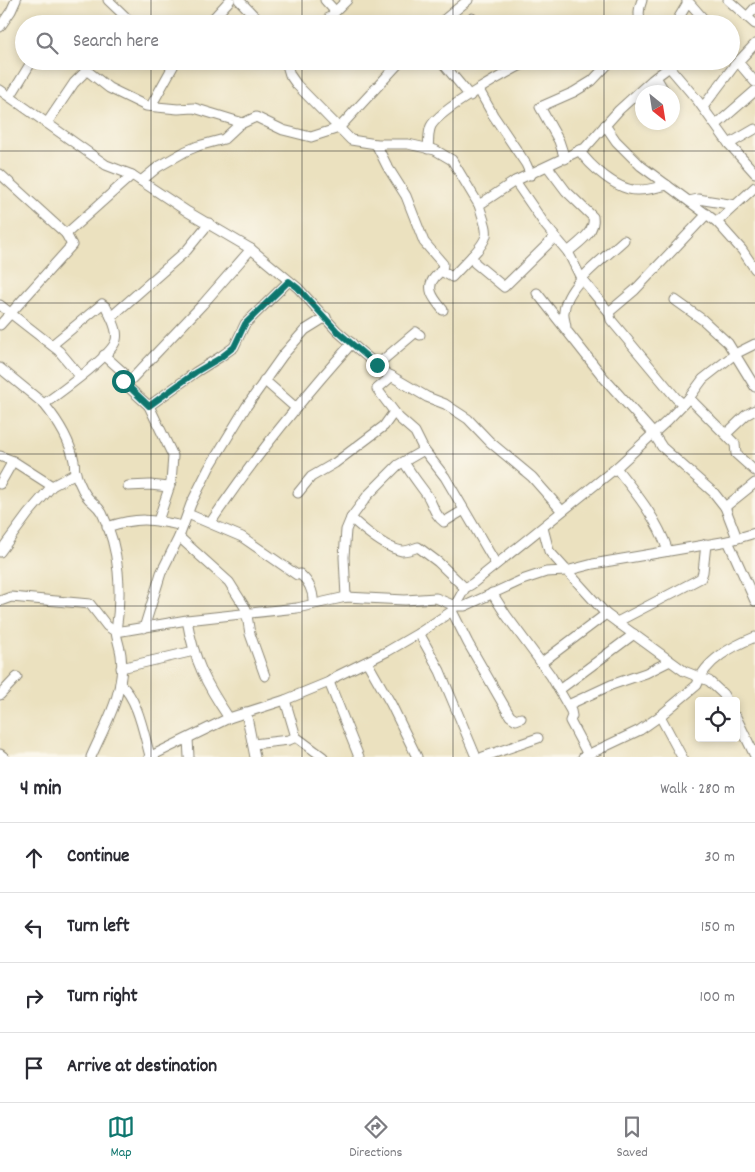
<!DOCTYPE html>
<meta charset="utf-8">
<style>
body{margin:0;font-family:Dekko,sans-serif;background:#f7f7f7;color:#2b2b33}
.controls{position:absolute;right:15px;bottom:15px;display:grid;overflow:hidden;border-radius:5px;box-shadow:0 2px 8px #0003}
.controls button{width:45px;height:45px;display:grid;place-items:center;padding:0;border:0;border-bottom:1px solid #e1e1e2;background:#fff;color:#2b2b33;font:25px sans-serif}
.compass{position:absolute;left:635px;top:85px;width:45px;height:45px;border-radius:50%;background:#fff;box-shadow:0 2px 8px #0003;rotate:150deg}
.stop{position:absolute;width:15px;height:15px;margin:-11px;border:4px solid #0f766e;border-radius:50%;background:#fff}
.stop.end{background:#0f766e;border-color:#fff;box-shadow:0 1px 5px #0008}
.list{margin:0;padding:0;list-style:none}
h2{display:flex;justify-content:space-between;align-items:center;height:65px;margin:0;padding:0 20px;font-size:21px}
h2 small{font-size:16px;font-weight:400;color:#7c7c81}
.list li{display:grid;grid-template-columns:32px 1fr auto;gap:15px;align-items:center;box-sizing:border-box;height:70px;padding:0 20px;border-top:1px solid #e1e1e2}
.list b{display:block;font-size:19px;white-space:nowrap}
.list em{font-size:16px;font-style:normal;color:#7c7c81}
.icon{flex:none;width:28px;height:28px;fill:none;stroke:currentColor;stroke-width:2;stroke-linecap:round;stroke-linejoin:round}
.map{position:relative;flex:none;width:755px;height:757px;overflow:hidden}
.search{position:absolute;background:#fff;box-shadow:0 2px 8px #0003;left:15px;right:15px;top:15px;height:55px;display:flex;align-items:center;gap:12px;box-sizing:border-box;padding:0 18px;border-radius:28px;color:#7c7c81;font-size:19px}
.sheet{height:345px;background:#fff}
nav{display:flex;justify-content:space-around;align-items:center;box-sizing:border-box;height:70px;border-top:1px solid #e1e1e2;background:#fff;font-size:14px;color:#7c7c81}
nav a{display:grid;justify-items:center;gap:2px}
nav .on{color:#0f766e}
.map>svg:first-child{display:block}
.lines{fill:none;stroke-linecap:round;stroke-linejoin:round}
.minor-casing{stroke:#8b8675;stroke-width:11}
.minor{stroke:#fff;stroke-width:9}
.route{stroke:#0f766e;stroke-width:6}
.grid{fill:none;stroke:#2b2b2b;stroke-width:1;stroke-opacity:0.55}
</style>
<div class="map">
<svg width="755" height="757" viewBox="0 0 755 757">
<rect width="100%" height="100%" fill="#fbf7ec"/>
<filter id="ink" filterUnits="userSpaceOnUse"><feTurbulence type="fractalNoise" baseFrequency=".02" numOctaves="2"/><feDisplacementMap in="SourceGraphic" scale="10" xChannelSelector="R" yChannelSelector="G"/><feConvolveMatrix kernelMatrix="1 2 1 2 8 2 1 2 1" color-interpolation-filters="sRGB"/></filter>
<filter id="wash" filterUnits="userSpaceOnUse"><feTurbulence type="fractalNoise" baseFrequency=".0096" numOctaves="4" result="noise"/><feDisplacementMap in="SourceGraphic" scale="20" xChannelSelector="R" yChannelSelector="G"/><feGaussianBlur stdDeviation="1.12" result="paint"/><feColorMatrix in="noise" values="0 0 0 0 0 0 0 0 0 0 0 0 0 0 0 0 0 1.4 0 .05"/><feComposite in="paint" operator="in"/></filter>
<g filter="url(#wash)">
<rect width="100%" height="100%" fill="#ebe1bf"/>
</g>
<g filter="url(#ink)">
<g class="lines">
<g class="minor-casing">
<g id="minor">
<path d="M108 0 133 24"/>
<path d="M239 0 262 24"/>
<path d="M325 0 335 11"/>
<path d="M687 0 708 24"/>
<path d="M728 0 755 24"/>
<path d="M747 17 755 8"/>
<path d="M472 18V24"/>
<path d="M208 24 230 0"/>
<path d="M323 24 347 0"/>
<path d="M439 24 468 0"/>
<path d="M642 24C637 16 639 8 642 0"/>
<path d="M675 24 687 4V0"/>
<path d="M0 27 11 11 16 0"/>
<path d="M79 61 90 73 109 88 146 106 178 109 194 108 243 123 256 117 283 130 311 137 339 128 401 61"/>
<path d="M290 61 287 65 290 75 297 85 351 140 376 144H408L435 150 452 160 479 205"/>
<path d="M441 61 470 96"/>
<path d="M502 61 509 71"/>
<path d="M664 61 698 101 729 144 755 173"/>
<path d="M738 62 755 82"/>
<path d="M656 77 665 92"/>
<path d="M0 90 106 165 132 175 188 212 251 249 298 288 337 331 386 373 427 397 445 404 468 419 490 442 532 477 562 511"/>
<path d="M479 90 493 115 526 164 531 175"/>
<path d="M10 97 32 61"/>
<path d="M151 106 176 61"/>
<path d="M703 107 734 66 755 44"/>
<path d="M47 123 74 83 87 70"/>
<path d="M605 125 616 141 641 166 717 222 742 250 755 269"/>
<path d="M716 125 755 91"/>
<path d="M376 144 387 166 406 196 424 242 443 264C443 271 439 272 435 277 424 289 436 301 443 310"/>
<path d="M729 144 755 129"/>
<path d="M428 149C429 141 428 132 431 126 440 109 509 71 529 61"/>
<path d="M579 150C590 166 617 190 636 190 647 191 657 187 667 185"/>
<path d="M565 159 559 141 540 107 574 92 592 81 611 61"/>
<path d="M548 167 566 191 593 217C596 232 578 243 568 252"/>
<path d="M0 174 66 234"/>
<path d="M141 181 158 167 186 151 198 146 224 139 241 123"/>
<path d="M515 181 546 226 568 252 581 278 609 312 611 320 676 398 683 404"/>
<path d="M689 201 698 199 735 205"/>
<path d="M717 222 755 187"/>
<path d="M555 237 504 287 475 263 472 256C493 234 487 232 479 205L515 181 585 148 619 110 652 80 668 68"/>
<path d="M441 271 452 277 472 256"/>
<path d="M537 293 604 378 653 433 662 447 714 493 725 507 737 538"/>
<path d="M675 300 703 320 728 343 755 387"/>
<path d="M0 305 59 351 80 376"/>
<path d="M609 312 635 290 707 214"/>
<path d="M0 325 72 245 66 234 132 175"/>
<path d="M566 328C566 323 563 317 564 312 566 284 605 258 624 240"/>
<path d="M52 345 102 304 106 307 111 317"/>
<path d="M104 355 123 372V381L126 385 149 406 173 456 171 482 158 521"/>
<path d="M377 365 416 332 420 335"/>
<path d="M0 368 44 404C57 420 70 440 74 461 75 465 74 468 75 472 78 480 83 493 89 499 94 504 98 506 102 513 120 549 122 593 116 632L187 620 297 608 346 597 405 600 436 598 455 606H465L522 580 546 572 566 571 593 564 728 541 755 533"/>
<path d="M392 376 377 389 399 418 415 432 424 450 445 477 496 564"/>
<path d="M264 380 296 408"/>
<path d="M126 385 203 304 251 249"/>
<path d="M689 398 735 444 736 454 755 471"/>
<path d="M44 404C59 393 112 356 116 340 118 332 114 324 111 317L187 250 209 223"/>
<path d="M149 406 196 372 220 357 234 347 245 324 289 281"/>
<path d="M726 434 746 415 755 410"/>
<path d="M0 456 13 461 52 486"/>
<path d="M404 462C411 474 419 484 427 495 433 504 434 515 444 522L464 510"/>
<path d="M616 468C636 493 658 520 668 551"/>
<path d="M0 484 13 461"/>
<path d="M128 486 150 485 169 487"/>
<path d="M298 493 311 477 335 463 384 426 394 412"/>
<path d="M725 507 755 483"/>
<path d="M188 514 242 537 297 575 300 574C309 582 314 592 313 604"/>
<path d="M351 518C363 529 386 548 402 551 407 551 413 549 418 547L438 562 465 588"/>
<path d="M211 522C253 459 301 400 352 343"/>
<path d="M107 527C138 517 152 519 183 526"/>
<path d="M543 528 549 551 606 614 684 671 709 681 723 694 727 701"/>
<path d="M179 537 229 582 246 609 250 634 265 676"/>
<path d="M728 541 755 601"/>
<path d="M0 552 28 514 52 486 76 473"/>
<path d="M492 593 506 615 551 676 571 711 572 716 570 721 588 755"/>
<path d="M346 597 344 557 346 530 351 518 368 495 398 465 424 450"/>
<path d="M0 601 11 597 90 604 107 626 116 632C117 640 120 647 121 655 126 691 105 725 91 757"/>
<path d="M452 611 468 643 510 716 516 720 521 718"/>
<path d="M187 620C194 661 206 684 229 718"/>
<path d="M617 622 701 578 703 572 706 544"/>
<path d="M144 628 161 573 179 537 191 504 209 468 246 407 283 355 305 330 326 317"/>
<path d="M419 633 440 671 476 757"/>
<path d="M367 662 391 704 417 757"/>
<path d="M541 663 606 614"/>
<path d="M121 668 194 651"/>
<path d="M329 682 359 757"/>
<path d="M120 684C138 698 144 735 150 756"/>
<path d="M559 690 634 634"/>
<path d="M0 695 17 677"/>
<path d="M285 700 296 737 323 757"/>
<path d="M568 705 611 685 646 673 670 661"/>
<path d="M246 712 255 757"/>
<path d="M660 716 682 757"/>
<path d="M736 717 755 756"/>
<path d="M188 739 189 757"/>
<path d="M253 744 289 740 296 737"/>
<path d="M0 754 4 757"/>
<path d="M149 757 229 718 285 700 329 682 337 676 388 651 419 633 452 611 465 588 472 584 616 468 667 421 689 398 703 379 735 354 755 344"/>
<path d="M483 757 538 738"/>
<path d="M583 757 640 730 660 716 697 685C705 660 733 646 755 637"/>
</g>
</g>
<use href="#minor" class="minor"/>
</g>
</g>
<g class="lines" filter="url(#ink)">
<path class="route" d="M123 381 149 406 196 372 220 358 234 347 245 324 289 281 298 288 337 331 377 365"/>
</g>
<path class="grid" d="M151 0V24M302 0V24M453 0V24M604 0V24M151 61V757M302 61V757M453 61V757M604 61V757M0 151H755M0 303H755M0 454H755M0 606H755"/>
</svg>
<div class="controls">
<button><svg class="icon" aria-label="locate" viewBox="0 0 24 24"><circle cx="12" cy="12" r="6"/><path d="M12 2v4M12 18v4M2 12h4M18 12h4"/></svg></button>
</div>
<svg class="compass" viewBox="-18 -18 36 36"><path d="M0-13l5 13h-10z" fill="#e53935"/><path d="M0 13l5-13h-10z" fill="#7c7c81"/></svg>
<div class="stop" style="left:123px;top:381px"></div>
<div class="stop end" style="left:377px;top:365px"></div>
<div class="search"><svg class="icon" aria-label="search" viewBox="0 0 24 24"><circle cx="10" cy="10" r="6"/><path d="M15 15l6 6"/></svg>Search here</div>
</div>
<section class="sheet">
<h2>4 min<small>Walk · 280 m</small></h2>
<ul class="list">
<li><svg class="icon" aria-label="ahead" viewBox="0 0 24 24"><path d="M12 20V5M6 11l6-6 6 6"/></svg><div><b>Continue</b></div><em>30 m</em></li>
<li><svg class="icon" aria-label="left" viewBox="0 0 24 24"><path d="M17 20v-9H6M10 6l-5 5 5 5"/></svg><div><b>Turn left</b></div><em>150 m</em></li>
<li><svg class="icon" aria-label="right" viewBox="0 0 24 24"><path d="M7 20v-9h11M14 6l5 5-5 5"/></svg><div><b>Turn right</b></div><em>100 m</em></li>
<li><svg class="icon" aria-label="arrive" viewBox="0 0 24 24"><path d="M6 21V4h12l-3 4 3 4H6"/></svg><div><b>Arrive at destination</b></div></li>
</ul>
</section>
<nav>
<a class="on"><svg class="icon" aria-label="map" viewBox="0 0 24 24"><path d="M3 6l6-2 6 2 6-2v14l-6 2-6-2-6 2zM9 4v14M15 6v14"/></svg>Map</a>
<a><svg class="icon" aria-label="directions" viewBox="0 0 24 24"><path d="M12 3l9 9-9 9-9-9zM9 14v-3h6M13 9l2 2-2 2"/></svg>Directions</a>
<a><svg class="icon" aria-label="saved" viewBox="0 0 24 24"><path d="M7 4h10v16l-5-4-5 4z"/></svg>Saved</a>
</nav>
